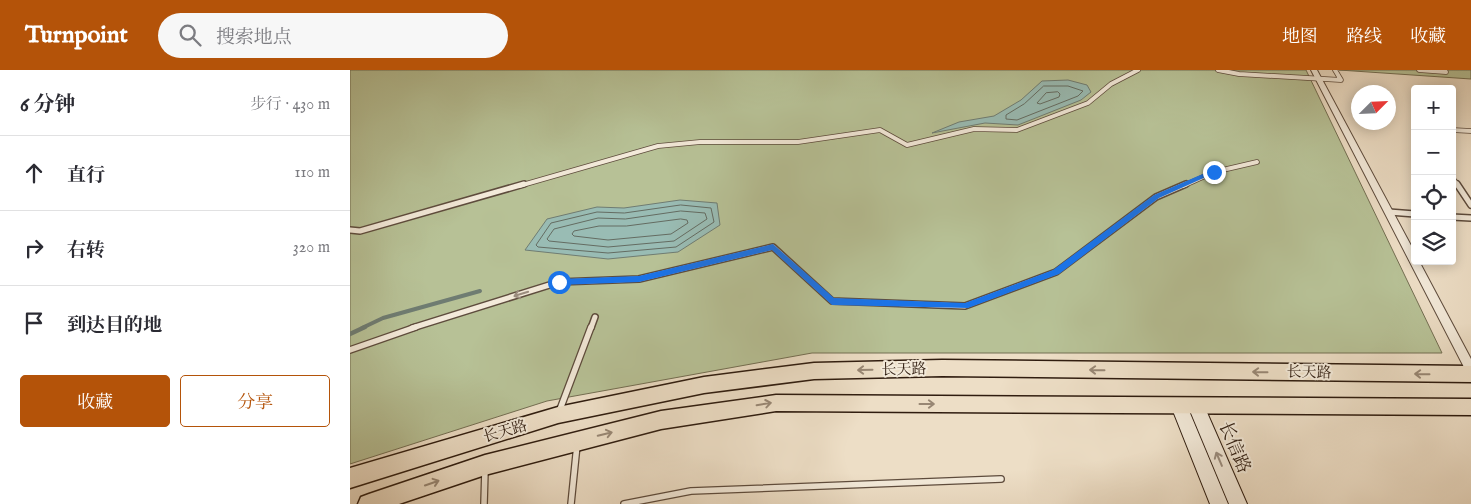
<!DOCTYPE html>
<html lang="zh">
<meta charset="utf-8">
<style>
body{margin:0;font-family:"IM FELL English","Noto Serif SC",serif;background:#f7f7f7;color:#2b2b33}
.controls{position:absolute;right:15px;top:15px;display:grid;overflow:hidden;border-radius:5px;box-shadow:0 2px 12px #0003}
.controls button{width:45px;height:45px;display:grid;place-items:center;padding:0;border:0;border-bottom:1px solid #e1e1e2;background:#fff;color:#2b2b33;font:25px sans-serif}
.compass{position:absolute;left:1001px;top:15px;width:45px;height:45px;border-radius:50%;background:#fff;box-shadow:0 2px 12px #0003;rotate:66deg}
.stop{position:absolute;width:15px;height:15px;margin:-11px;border:4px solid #1a73e8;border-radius:50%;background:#fff}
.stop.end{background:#1a73e8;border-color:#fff;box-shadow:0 1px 5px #0008}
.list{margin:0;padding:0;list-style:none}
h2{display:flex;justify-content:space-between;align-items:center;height:65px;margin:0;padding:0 20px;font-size:21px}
h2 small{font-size:16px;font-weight:400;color:#7c7c81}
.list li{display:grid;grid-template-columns:32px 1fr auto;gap:15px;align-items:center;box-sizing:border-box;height:75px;padding:0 20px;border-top:1px solid #e1e1e2}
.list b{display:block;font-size:19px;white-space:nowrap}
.list em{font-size:16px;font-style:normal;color:#7c7c81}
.actions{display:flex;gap:10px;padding:15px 20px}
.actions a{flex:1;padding:11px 0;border:1px solid #b45309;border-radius:5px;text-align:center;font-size:18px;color:#b45309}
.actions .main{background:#b45309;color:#fff}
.icon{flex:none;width:28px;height:28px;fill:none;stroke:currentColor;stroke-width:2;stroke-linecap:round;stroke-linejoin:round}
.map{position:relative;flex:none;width:1121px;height:434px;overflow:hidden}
header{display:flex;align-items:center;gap:30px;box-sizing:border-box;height:70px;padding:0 25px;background:#b45309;color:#fff}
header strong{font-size:24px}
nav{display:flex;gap:28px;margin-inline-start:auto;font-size:18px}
.search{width:350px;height:45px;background:#f7f7f7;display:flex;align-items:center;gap:12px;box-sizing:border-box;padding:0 18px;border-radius:28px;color:#7c7c81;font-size:19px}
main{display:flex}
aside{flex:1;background:#fff}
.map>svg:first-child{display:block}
.green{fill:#b7c196;stroke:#736e52}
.water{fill:#99bcb4;stroke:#6f7c72}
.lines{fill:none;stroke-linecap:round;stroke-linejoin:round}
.shore{stroke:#646c62;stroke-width:1}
.stream-far1{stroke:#6f7c72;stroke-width:4}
.stream{stroke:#6f7c72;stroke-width:4.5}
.service-far2-casing{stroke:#5e4c3d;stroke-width:5.5}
.service-far1-casing{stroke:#5e4c3d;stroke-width:8}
.service-casing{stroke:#5e4c3d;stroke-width:8}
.minor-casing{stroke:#5e4c3d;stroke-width:2}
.secondary-casing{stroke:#2f1c0f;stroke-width:2}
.primary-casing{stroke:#2f1c0f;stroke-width:3}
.service-far2{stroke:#f3eada;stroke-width:4}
.service-far1{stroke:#f3eada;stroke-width:5}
.service{stroke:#f3eada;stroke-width:5.5}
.minor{fill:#f3eada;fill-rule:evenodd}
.secondary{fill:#f3eada;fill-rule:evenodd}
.primary{fill:#eddec6;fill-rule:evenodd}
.oneway{stroke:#9b8d7f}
.oneway2{stroke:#988774}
.route{fill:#1a73e8}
.labels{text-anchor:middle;stroke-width:4;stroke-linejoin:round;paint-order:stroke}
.street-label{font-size:15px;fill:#2f1c0f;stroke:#f3eada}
.near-street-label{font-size:18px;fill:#2f1c0f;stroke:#f3eada}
</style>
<header>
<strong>Turnpoint</strong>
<div class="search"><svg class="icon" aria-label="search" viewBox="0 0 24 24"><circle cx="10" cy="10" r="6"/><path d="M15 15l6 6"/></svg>搜索地点</div>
<nav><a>地图</a><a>路线</a><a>收藏</a></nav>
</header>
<main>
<aside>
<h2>6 分钟<small>步行 · 430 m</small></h2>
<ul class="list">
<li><svg class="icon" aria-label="ahead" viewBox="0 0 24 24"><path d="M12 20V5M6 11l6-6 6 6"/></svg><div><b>直行</b></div><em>110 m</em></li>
<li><svg class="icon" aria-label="right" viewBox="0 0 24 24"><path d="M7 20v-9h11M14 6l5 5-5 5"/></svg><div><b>右转</b></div><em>320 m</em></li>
<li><svg class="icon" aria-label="arrive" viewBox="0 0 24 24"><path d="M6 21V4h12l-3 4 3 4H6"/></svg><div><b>到达目的地</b></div></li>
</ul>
<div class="actions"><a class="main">收藏</a><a>分享</a></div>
</aside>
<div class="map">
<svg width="1121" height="434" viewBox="0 0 1121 434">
<rect width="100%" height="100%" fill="#eddec6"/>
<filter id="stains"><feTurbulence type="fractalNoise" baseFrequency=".004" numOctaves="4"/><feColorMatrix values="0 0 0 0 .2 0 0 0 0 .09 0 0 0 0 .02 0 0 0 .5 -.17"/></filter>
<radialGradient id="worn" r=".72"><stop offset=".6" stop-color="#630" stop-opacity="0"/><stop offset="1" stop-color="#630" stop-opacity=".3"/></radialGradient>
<g class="green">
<path d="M0 0H956L1092 283H462L197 331 0 394Z"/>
<path d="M989 0H1121V9Z"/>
</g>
<g class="water">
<path d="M718 10 737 15 741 22 731 30 668 55 635 53 582 63 609 52 644 46 671 30 692 11Z"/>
<path d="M330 130 367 133 370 155 328 182 258 189 175 180 197 149 247 137 274 138Z"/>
</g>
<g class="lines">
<g class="shore">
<path d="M694 16H718L733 21 728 26 667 50 656 49V45L674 34Z"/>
<path d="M708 22 710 24 709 27 690 34 687 33 696 23Z"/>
<path d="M331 135 361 138 364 152 326 177 258 183 188 177 186 175 201 153 247 142 274 143Z"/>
<path d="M331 141 355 143 357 149 324 171 258 177 199 171 197 169 204 159 248 148 275 149Z"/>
<path d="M331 149 337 150 338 153 321 164 258 170 224 166 222 164 224 161 249 156H276Z"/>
</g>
<path class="stream-far1" d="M12 258 33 248 130 221"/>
<path class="stream" d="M0 264 15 257"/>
<g class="service-far2-casing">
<g id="service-far2">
<path d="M868 0 889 4 991 10 985 0"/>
<path d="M1069 0 1096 2 1094 0"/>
<path d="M1102 60 1121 61"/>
<path d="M1102 107 1108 116"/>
<path d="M169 116 308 76 350 72H448L530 60 557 75 624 59 667 60 738 33 761 14 788 0"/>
<path d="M833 116 864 102 907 92"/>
</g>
</g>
<g class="service-far1-casing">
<g id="service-far1">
<path d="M1107 114 1121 135"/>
<path d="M1039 142 1065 144"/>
<path d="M1102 147 1121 148"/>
<path d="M0 160 10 161 174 114"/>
<path d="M62 258 209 212 289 209 423 177 482 231 615 236 706 202 806 127 836 114"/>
<path d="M241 258 245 247"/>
</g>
</g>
<g class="service-casing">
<g id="service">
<path d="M0 280 66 257"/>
<path d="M209 342 241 257"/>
<path d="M134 434 135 400"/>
<path d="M221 434 227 375"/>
<path d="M274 434 341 421 651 409"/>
</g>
</g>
<g class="minor-casing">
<path id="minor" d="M961 0H967L1065 183V191H1069L1121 289V305L1117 303Z"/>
</g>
<g class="secondary-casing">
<g id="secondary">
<path d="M829 329 835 331 837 336 878 434H860L821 336 823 331Z"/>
<path d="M846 329 852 331 897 434H879L838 336 840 331Z"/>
</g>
</g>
<g class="primary-casing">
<g id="primary">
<path d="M592 290 1121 296V312L592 306 464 309 354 323 208 353 0 418V398L208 337 354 307 464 293Z"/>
<path d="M426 325 1121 329V345L426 341 311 359 135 405 49 434H8L11 427 19 424 135 385 311 341Z"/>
</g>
</g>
<use href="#service-far2" class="service-far2"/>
<use href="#service-far1" class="service-far1"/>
<use href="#service" class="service"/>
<use href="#minor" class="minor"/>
<use href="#secondary" class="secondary"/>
<use href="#primary" class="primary"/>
</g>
<defs><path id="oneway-shaft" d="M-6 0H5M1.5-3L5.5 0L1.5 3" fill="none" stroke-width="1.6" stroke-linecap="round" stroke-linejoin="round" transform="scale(1.25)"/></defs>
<g class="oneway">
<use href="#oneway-shaft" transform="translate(171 224) rotate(163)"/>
<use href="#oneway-shaft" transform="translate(869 389) rotate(-113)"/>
</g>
<g class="oneway2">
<use href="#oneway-shaft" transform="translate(515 300) rotate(179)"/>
<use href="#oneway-shaft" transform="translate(747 300) rotate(-179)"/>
<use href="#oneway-shaft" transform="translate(910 302) rotate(-179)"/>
<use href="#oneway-shaft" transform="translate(1072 304) rotate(-179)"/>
<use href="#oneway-shaft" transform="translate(414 334) rotate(-9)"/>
<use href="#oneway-shaft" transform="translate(577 334)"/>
<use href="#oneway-shaft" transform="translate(255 364) rotate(-14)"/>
<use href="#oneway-shaft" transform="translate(82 413) rotate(-19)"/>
</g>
<path class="route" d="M862 100 867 102 809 128 709 204 618 238 482 235 422 180 289 212 209 215 205 212 209 209 289 206 423 174 484 228 615 233 703 200 804 125Z"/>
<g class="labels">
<g class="street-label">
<text transform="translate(554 299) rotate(-1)" y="5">长天路</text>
<text transform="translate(959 302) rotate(1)" y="5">长天路</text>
<text transform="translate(155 361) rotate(-16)" y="5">长天路</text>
</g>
<g class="near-street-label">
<text transform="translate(885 377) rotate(67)" y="6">长信路</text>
</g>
</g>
<rect width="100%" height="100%" filter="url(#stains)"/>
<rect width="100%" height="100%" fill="url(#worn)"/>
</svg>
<div class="controls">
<button>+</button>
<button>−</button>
<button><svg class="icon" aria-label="locate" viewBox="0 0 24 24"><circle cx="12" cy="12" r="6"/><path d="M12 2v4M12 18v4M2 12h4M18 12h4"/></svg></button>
<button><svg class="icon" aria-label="layers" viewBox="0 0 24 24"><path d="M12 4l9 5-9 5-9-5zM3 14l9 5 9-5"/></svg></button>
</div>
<svg class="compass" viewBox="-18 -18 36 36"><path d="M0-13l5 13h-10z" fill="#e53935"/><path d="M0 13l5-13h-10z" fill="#7c7c81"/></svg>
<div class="stop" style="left:209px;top:212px"></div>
<div class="stop end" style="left:864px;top:102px"></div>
</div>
</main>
